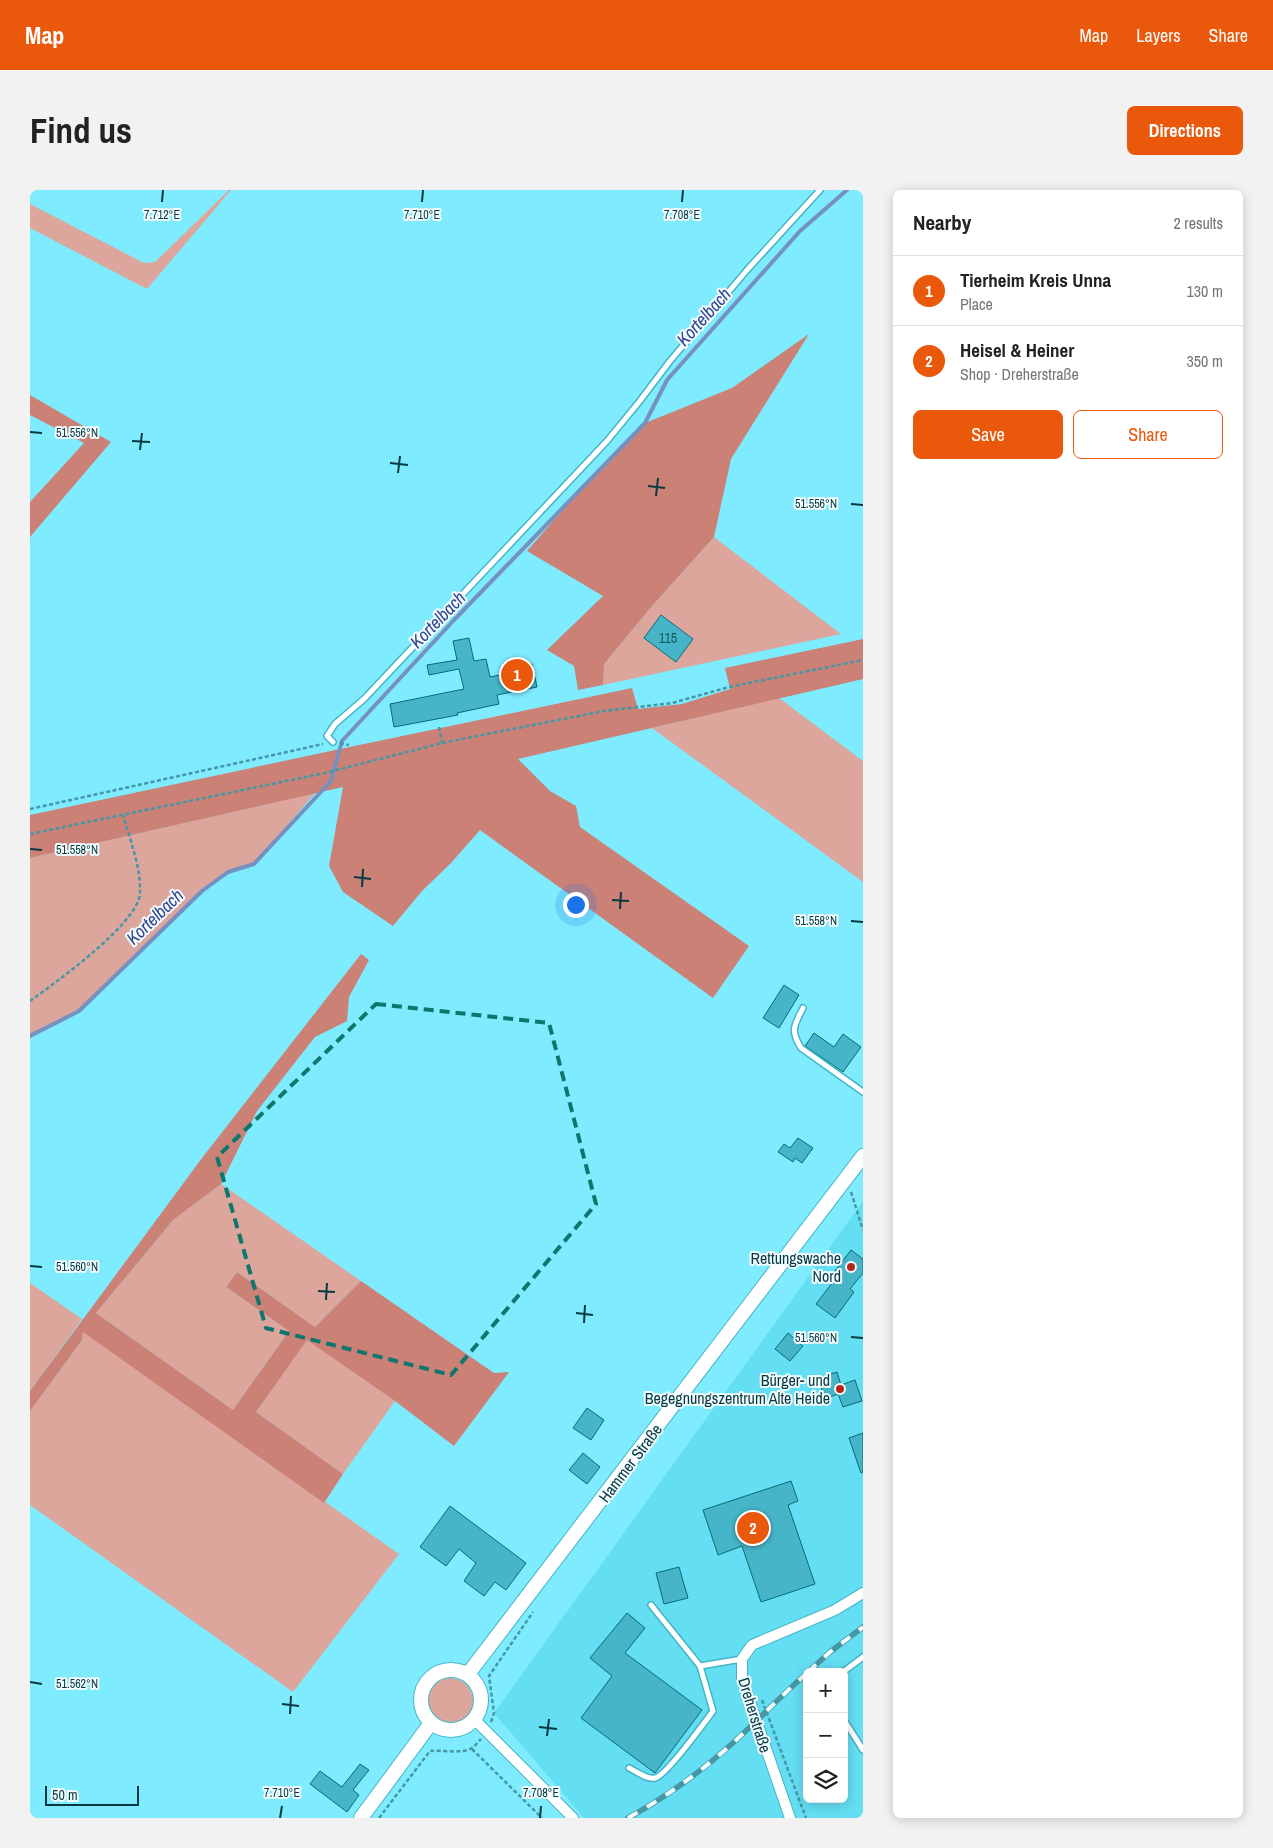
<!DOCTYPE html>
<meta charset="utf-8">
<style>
body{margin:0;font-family:"Archivo Narrow",sans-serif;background:#f2f2f2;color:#222}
.controls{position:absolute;right:15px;bottom:15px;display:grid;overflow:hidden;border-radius:8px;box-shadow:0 2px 12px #0003}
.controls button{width:45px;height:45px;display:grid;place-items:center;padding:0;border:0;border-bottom:1px solid #e0e0e0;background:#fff;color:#222;font:25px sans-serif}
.scale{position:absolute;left:15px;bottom:12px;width:94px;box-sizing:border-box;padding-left:5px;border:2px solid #073941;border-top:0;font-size:14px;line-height:18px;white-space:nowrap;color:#073941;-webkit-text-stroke:4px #f2fbfd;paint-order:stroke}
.you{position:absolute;left:545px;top:714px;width:18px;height:18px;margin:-12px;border:4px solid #fff;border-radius:50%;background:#1a73e8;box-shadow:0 0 0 8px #1a73e833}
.badge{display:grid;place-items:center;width:32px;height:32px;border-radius:50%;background:#ea580c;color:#fff;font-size:16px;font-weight:700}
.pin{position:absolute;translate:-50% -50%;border:2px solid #fff;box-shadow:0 1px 5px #0006}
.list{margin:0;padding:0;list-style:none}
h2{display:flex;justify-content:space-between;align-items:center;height:65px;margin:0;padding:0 20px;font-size:21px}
h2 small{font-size:16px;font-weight:400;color:#767676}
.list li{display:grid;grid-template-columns:32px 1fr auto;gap:15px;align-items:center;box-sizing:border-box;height:70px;padding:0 20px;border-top:1px solid #e0e0e0}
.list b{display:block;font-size:19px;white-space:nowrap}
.list p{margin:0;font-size:16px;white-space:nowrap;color:#767676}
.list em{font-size:16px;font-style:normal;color:#767676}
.actions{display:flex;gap:10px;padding:15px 20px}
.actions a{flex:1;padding:11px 0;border:1px solid #ea580c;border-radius:8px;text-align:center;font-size:18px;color:#ea580c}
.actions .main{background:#ea580c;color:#fff}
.icon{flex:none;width:28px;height:28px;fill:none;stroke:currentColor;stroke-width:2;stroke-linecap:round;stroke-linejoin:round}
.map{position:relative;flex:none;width:833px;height:1628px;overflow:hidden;border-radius:8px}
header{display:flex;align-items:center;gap:30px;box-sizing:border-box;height:70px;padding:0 25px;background:#ea580c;color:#fff}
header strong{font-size:24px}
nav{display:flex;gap:28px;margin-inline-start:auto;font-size:18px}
.intro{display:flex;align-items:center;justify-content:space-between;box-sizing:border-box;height:120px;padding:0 30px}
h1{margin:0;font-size:35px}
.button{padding:12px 22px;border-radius:8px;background:#ea580c;color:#fff;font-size:18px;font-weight:700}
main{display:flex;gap:30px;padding:0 30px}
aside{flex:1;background:#fff;border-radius:8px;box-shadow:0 2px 12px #0003}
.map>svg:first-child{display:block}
.built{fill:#64def2;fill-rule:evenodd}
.green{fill:#dca69c}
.forest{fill:#cb8175}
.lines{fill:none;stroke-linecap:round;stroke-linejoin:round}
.stream{stroke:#7491c0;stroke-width:4}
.building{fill:#45b5c7;stroke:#076b78}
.lane-casing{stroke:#44b4c6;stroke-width:8}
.street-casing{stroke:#44b4c6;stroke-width:12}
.secondary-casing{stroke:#44b4c6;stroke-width:16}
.path{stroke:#4697a5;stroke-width:2.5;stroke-dasharray:4 2.5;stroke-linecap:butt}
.lane{stroke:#fff;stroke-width:5}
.street{stroke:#fff;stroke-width:10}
.secondary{stroke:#fff;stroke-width:14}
.rail-casing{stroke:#4696a4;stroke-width:5.5}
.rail{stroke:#f2fbfd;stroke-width:4;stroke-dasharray:11;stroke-linecap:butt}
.marked{fill:none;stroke:#0f766e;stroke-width:4;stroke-dasharray:10 6;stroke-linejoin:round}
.ticks{fill:none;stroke:#073941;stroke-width:2}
.poi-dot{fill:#b42718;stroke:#f2fbfd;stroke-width:2}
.labels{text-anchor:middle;stroke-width:4;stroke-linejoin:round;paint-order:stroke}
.number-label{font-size:14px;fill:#165862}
.poi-label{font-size:16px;fill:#073941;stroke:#f2fbfd;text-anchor:end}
.street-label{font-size:16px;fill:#073941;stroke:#f2fbfd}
.water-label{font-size:18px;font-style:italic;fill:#344690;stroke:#f2fbfd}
.ticks-label{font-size:12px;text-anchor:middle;fill:#073941;stroke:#f2fbfd;stroke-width:4;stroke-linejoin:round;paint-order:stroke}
</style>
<header>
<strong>Map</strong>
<nav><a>Map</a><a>Layers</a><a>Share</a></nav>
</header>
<div class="intro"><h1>Find us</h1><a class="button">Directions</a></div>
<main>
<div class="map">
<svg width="833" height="1628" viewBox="0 0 833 1628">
<rect width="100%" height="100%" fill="#7febfe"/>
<path class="built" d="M833 1011V1628H554L464 1523ZM777 1482H814V1609H777Z"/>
<g class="green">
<path d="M199 0H201L117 99 0 38V14L114 73 125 72Z"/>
<path d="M684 347 811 444 573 495 574 474 622 416Z"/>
<path d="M749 508 833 571V692L622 538Z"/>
<path d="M285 603 224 674 198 682 172 701 49 821 0 846V668Z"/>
<path d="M191 994 331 1091 285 1137 207 1082 196 1097 259 1141 203 1220 66 1123 143 1030Z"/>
<path d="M0 1093 52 1129 0 1201Z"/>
<path d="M53 1141 369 1364 263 1502 0 1315V1221L52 1150Z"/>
<path d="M277 1149 365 1211 313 1284 226 1222Z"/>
<circle cx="420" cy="1511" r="23"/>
</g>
<g class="forest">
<path d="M779 144 701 269 684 347 622 416 574 474 573 495 548 500 544 476 517 460 573 406 497 361 536 316 615 233 702 198Z"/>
<path d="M0 205 81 252 0 347V312L54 253 0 225Z"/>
<path d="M833 449V489L488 569 520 601 546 616 550 637 719 756 683 808 450 640 421 673 392 701 363 736 313 702 299 676 313 597 0 668V625L310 559 602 498 608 519 652 514 700 499 695 478Z"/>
<path d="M331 764 339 770 319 807 317 831 285 847 227 921 191 994 143 1030 66 1123 203 1220 259 1141 196 1097 207 1082 285 1137 331 1091 464 1183 479 1182 424 1256 365 1211 277 1150 226 1222 313 1284 294 1313 53 1142 52 1150 0 1221V1201L172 968Z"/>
</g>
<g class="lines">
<path class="stream" d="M0 846 49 821 172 701 198 682 224 674 301 591 312 551 424 430 615 233 637 190 770 41 817 0"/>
</g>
<g class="building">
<path d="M631 425 663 449 646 472 614 448Z"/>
<path d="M439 448 444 471 456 469 460 487 479 483 478 479 502 474 507 497 467 505 469 514 427 523 428 525 364 537 360 514 434 499 429 479 399 485 397 475 427 470 423 451Z"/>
<path d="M754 795 769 805 749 838 733 828Z"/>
<path d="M784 843 804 857 813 844 831 857 813 882 775 856Z"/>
<path d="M768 948 783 958 772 973 765 968 763 972 748 962 754 954 760 958Z"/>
<path d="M821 1060 833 1069V1083L820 1099 824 1102 805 1128 786 1114 806 1088 802 1085Z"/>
<path d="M758 1143 773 1156 760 1171 745 1159Z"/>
<path d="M807 1182 811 1195 825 1190 832 1211 813 1217 808 1204 795 1209 788 1188Z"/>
<path d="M557 1218 574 1230 561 1250 543 1238Z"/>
<path d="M833 1243V1282L831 1283 819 1248Z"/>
<path d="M553 1263 570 1277 557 1294 539 1280Z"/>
<path d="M761 1291 768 1311 758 1315 785 1394 731 1412 712 1356 688 1365 673 1320Z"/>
<path d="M420 1316 496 1373 476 1400 465 1392 454 1406 434 1391 446 1373 429 1359 416 1376 390 1357Z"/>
<path d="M649 1377 658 1408 634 1414 626 1383Z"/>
<path d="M597 1423 615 1438 595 1463 672 1520 625 1583 551 1528 582 1486 560 1468Z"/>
<path d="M330 1574 339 1580 323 1600 329 1605 317 1622 280 1594 290 1581 312 1597Z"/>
</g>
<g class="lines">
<g class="lane-casing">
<g id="lane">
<path d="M303 552 297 546 305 534 334 509 577 251 609 212 640 171 717 80 790 0"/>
<path d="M773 818C764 836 760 840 771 858L833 902"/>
<path d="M621 1415 670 1476 712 1469"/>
<path d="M813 1482 833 1467"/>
<path d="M814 1530 833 1560"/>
<path d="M599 1578C606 1581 617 1590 625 1588 636 1586 674 1533 683 1521L670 1476"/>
</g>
</g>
<g class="street-casing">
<g id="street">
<path d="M445 1530 543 1628"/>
<path d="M760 1628 712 1489V1469L722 1455 805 1420 833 1403"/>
</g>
</g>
<g class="secondary-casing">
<g id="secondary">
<circle cx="421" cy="1510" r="30"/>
<path d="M438 1484 833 966"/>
<path d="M331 1628 401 1533"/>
</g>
</g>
<g class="path">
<path d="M409 537 412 553"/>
<path d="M310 553 319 555"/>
<path d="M0 619 293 554"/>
<path d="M0 644 295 583 412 553 574 521 642 513 699 497 833 470"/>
<path d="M0 811C25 793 109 733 110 703 111 677 100 650 93 625"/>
<path d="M821 1002 833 1040"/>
<path d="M732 1510 776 1628"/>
<path d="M461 1532 464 1523 459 1486 503 1422"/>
<path d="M442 1559 512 1628"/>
<path d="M349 1628 400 1561C412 1560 433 1564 442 1558 445 1556 448 1552 451 1549"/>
</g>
<use href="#lane" class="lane"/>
<use href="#street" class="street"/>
<use href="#secondary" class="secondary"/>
<g class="rail-casing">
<g id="rail">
<path d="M778 1482 800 1462 833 1437"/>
<path d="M598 1628C636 1607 672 1581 704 1552 729 1529 752 1505 777 1483"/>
</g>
</g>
<use href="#rail" class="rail"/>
</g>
<path class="marked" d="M346 814 519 833 566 1014 421 1185 236 1138 187 967Z"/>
<path class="ticks" d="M132 12 133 0M392 12 393 0M652 12 653 0M0 242 12 243M102 251 120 252M110 260 112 243M360 273 378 275M368 283 370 266M618 296 635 298M626 306 628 288M821 314 833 315M0 659 12 660M324 687 341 689M332 697 333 679M582 710 599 711M590 719 591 702M821 731 833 732M0 1076 12 1077M288 1101 305 1102M296 1110 297 1093M546 1123 563 1125M554 1133 555 1115M821 1147 833 1148M0 1492 12 1494M252 1514 269 1516M260 1524 261 1506M509 1537 527 1539M517 1546 519 1529M250 1628 252 1616M510 1628 511 1616"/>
<g class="poi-dot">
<circle cx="821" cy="1077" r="5"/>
<circle cx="810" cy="1199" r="5"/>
</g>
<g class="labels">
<g class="number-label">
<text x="638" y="453">115</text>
</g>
<g class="poi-label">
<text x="811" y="1074">Rettungswache<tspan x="811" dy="18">Nord</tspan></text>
<text x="800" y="1196">Bürger- und<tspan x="800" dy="18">Begegnungszentrum Alte Heide</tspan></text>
</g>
<g class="street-label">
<text transform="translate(600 1273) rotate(-53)" y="6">Hammer Straße</text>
<text transform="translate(725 1525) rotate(73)" y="6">Dreherstraße</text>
</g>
<g class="water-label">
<text transform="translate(674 127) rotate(-48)" y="6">Kortelbach</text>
<text transform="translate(408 430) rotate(-46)" y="6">Kortelbach</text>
<text transform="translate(125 727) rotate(-44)" y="6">Kortelbach</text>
</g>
</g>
<g class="ticks-label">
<text x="392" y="29">7.710°E</text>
<text x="652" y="29">7.708°E</text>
<text x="132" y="29">7.712°E</text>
<text x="47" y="247">51.556°N</text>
<text x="786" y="318">51.556°N</text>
<text x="47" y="664">51.558°N</text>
<text x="786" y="735">51.558°N</text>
<text x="47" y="1081">51.560°N</text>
<text x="786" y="1152">51.560°N</text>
<text x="47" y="1498">51.562°N</text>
<text x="252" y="1607">7.710°E</text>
<text x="511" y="1607">7.708°E</text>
</g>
</svg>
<div class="controls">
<button>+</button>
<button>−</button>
<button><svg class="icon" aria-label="layers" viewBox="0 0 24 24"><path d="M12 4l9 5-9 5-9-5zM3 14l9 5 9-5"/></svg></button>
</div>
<div class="scale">50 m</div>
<div class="you"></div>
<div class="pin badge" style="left:487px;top:485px">1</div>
<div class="pin badge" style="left:723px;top:1338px">2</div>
</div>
<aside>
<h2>Nearby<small>2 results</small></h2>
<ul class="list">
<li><span class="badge">1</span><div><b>Tierheim Kreis Unna</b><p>Place</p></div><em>130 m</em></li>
<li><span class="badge">2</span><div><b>Heisel &amp; Heiner</b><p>Shop · Dreherstraße</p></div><em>350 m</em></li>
</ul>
<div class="actions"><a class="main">Save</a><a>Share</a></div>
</aside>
</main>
